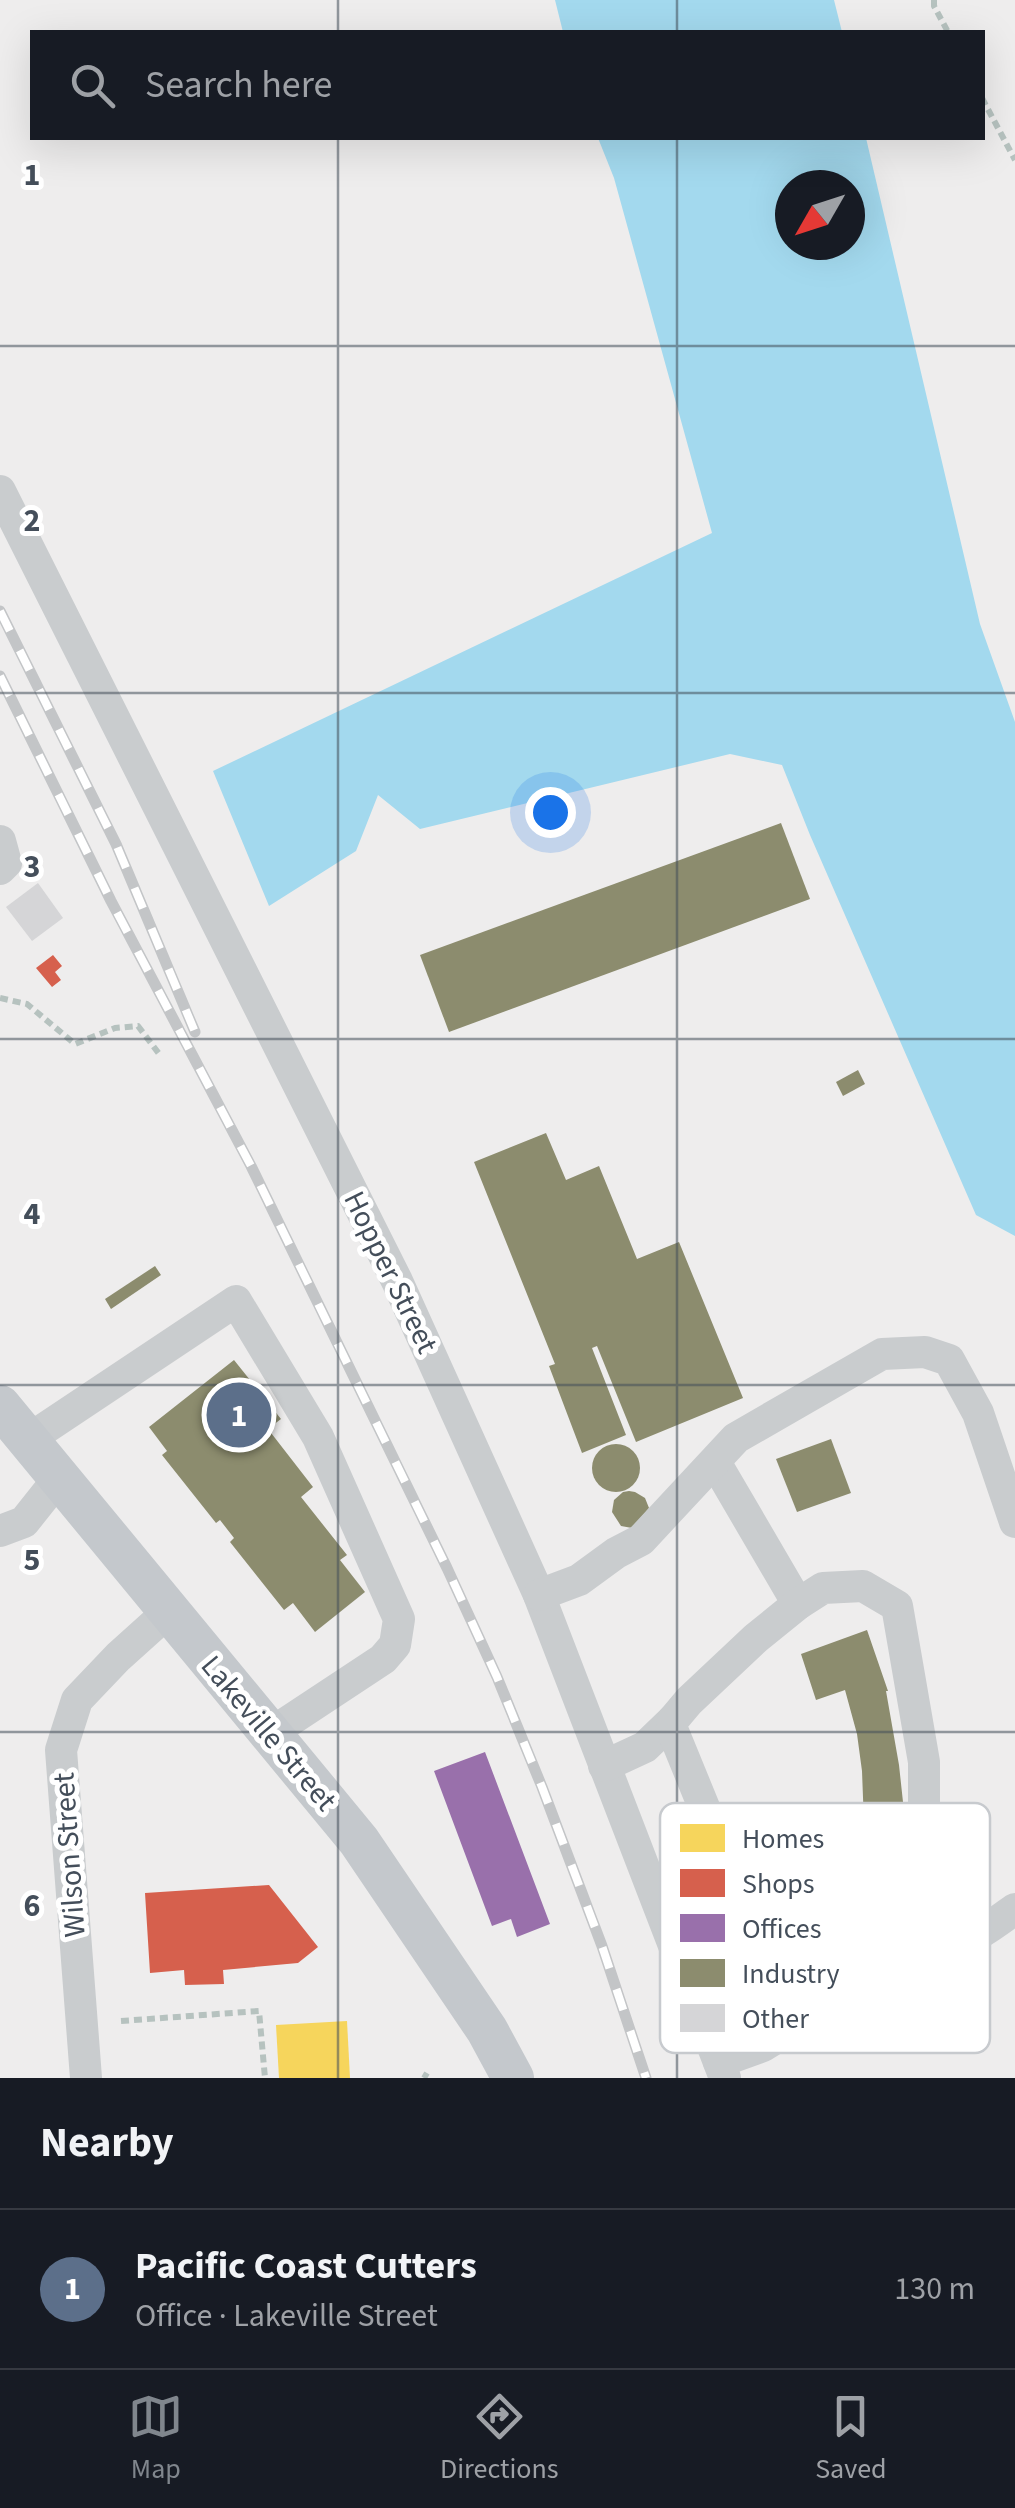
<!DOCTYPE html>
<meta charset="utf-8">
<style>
body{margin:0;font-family:"Source Sans 3",sans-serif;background:#242831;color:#f1f3f6}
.compass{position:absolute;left:775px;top:170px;width:90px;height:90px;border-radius:50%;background:#171b24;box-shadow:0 10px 40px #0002;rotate:231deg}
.you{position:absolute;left:550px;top:812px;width:35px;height:35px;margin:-25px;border:8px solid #fff;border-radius:50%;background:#1a73e8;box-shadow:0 0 0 15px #1a73e833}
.badge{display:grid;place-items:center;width:65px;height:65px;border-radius:50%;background:#80868d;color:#fff;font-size:32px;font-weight:700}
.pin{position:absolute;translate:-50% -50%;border:5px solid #fff;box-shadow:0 2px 10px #0006}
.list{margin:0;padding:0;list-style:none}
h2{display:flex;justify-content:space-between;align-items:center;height:130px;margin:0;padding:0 40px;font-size:42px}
h2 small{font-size:32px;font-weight:400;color:#9ea1a6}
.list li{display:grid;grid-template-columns:65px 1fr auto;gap:30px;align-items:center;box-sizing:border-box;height:160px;padding:0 40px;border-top:2px solid #363941}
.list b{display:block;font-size:38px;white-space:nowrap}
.list p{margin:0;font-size:32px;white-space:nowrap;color:#9ea1a6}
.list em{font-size:32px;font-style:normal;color:#9ea1a6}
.icon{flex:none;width:55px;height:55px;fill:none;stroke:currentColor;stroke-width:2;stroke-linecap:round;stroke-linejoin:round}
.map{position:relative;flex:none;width:1015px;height:2078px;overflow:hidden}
.search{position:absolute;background:#171b24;box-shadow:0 10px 40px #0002;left:30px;right:30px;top:30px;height:110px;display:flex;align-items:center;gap:25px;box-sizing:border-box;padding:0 35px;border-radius:0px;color:#9ea1a6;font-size:38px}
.sheet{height:290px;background:#171b24}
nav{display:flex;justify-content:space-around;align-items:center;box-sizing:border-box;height:140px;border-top:2px solid #363941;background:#171b24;font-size:28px;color:#9ea1a6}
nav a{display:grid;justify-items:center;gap:5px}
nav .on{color:#80868d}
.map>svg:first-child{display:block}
.water{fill:#a3d9ee;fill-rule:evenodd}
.homes{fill:#f6d55c}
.shops{fill:#d6604d}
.offices{fill:#9970ab}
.industry{fill:#8c8c6e}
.building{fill:#d5d5d7}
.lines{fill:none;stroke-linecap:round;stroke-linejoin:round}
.path{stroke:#b6c2bf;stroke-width:6;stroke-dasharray:8 5;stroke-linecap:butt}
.minor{stroke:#c9ccce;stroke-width:32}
.major{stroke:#c4c8cc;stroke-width:42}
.rail-casing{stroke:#c3c5c7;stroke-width:11}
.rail{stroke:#fff;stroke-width:8;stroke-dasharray:22;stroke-linecap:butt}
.grid{fill:none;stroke:#444e5a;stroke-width:2.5;stroke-opacity:0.55}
.labels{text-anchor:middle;stroke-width:10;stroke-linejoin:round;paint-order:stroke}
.street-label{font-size:30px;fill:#444e5a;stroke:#fff}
.key{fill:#fff;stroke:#c7cace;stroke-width:2.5}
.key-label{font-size:28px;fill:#444e5a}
.grid-label{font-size:32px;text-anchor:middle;font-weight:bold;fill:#444e5a;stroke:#fff;stroke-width:10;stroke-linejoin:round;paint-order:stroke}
</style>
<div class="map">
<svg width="1015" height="2078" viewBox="0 0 1015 2078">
<rect width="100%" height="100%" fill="#eeeded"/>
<g class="water">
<path d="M555 0H834L842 32H563Z"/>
<path d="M598 138H866L980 624 1015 722V1236L976 1215 810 835 782 765 730 754 420 829 378 795 356 851 269 906 213 771 712 533 614 178ZM790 185H850V245H790Z"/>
</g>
<path class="homes" d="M347 2021 350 2078H279L276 2025Z"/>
<g class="shops">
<path d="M53 955 62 966 55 972 61 980 52 987 36 968Z"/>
<path d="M269 1885 318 1947 298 1963 223 1970 224 1984 185 1985 184 1970 150 1973 145 1893Z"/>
</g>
<path class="offices" d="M485 1752 550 1924 517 1937 511 1919 492 1926 434 1771Z"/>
<g class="industry">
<path d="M781 823 810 899 449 1032 420 955Z"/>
<path d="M858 1070 865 1084 843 1096 836 1082Z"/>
<path d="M546 1133 566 1180 599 1166 637 1259 679 1242 743 1398 636 1442 597 1346 592 1348 626 1435 582 1453 549 1366 555 1364 474 1162Z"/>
<path d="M155 1266 161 1275 111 1309 105 1299Z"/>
<path d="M234 1360 281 1419 268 1429 313 1487 301 1497 347 1555 340 1560 365 1592 315 1632 293 1603 284 1610 230 1542 234 1538 220 1520 216 1523 162 1455 167 1451 149 1427Z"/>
<path d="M831 1439 851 1493 797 1512 776 1459Z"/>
<circle cx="616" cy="1468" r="24"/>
<path d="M629 1491 635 1492 645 1498 649 1508 632 1528 621 1526 612 1512 614 1500 623 1492Z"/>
<path d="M867 1630 888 1691H886L899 1765 903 1802 904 1905 867 1903 862 1771 857 1734 845 1690 816 1700 801 1654Z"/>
</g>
<path class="building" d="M38 883 63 918 32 941 6 907Z"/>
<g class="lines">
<g class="path">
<path d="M934 0V6L948 32"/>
<path d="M982 98 1015 160"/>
<path d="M0 998 27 1004 75 1044 115 1028 138 1026 160 1055"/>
<path d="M121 2021 259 2011 265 2078"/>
<path d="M424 2078 427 2073"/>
</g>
<g class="minor">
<path d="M0 491 397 1281 539 1595 725 2078"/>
<path d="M0 841 6 863 0 869"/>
<path d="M29 1439 236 1301 318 1437 399 1619 395 1645 383 1659 271 1733"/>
<path d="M715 1462 798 1604"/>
<path d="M0 1531 24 1522 59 1478"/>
<path d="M539 1595 579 1580 616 1553 641 1540 736 1438 882 1354 925 1352 949 1360 978 1413 1015 1522"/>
<path d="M604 1766 645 1747 673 1720"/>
<path d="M684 1968 727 1953 765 1956 920 1920"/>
<path d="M719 2062 763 2046 784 2033 788 2013 672 1729 673 1720 689 1701 756 1638 798 1604 823 1588 863 1586 897 1606 924 1762V1874L920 1920C951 1962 983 1931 1015 1909"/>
<path d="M86 2078 61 1750 77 1700 118 1657 168 1612"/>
</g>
<path class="major" d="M0 1406 359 1841 487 2030 513 2078"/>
<g class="rail-casing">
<g id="rail">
<path d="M0 611 116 844 195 1032"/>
<path d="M0 676 111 901 251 1166 447 1568 497 1677 542 1787 602 1946 646 2078"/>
</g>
</g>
<use href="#rail" class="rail"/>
</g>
<path class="grid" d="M338 0V32M677 0V32M338 138V2078M677 138V2078M0 346H1015M0 693H1015M0 1039H1015M0 1385H1015M0 1732H1015"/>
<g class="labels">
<g class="street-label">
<text transform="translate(391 1272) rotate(64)" y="10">Hopper Street</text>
<text transform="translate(269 1733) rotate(50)" y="10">Lakeville Street</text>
<text transform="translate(69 1855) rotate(-94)" y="10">Wilson Street</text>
</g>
</g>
<rect x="660" y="1803" width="330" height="250" rx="15" class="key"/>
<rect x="680" y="1824" width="45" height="28" fill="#f6d55c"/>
<rect x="680" y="1869" width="45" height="28" fill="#d6604d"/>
<rect x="680" y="1914" width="45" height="28" fill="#9970ab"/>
<rect x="680" y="1959" width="45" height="28" fill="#8c8c6e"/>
<rect x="680" y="2004" width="45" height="28" fill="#d5d5d7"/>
<g class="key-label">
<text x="742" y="1848">Homes</text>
<text x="742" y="1893">Shops</text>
<text x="742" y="1938">Offices</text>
<text x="742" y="1983">Industry</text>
<text x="742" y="2028">Other</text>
</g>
<g class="grid-label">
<text x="32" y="185">1</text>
<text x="32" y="531">2</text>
<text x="32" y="877">3</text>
<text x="32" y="1224">4</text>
<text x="32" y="1570">5</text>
<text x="32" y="1916">6</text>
</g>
</svg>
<svg class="compass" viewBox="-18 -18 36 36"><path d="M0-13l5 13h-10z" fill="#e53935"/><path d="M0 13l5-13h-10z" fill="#9ea1a6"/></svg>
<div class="you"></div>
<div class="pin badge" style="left:239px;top:1415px;background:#5c6f8a">1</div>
<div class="search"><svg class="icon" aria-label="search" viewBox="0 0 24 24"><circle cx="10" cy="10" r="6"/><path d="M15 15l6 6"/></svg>Search here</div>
</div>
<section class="sheet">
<h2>Nearby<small></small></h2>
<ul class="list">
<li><span class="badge" style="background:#5c6f8a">1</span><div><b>Pacific Coast Cutters</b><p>Office · Lakeville Street</p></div><em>130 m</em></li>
</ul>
</section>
<nav>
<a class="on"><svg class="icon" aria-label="map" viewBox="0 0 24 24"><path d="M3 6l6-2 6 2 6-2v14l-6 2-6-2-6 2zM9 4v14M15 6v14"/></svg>Map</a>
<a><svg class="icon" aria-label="directions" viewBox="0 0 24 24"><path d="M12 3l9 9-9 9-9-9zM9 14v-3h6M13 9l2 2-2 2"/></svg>Directions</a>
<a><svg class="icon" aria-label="saved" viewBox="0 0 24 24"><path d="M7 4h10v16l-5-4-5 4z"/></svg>Saved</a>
</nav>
